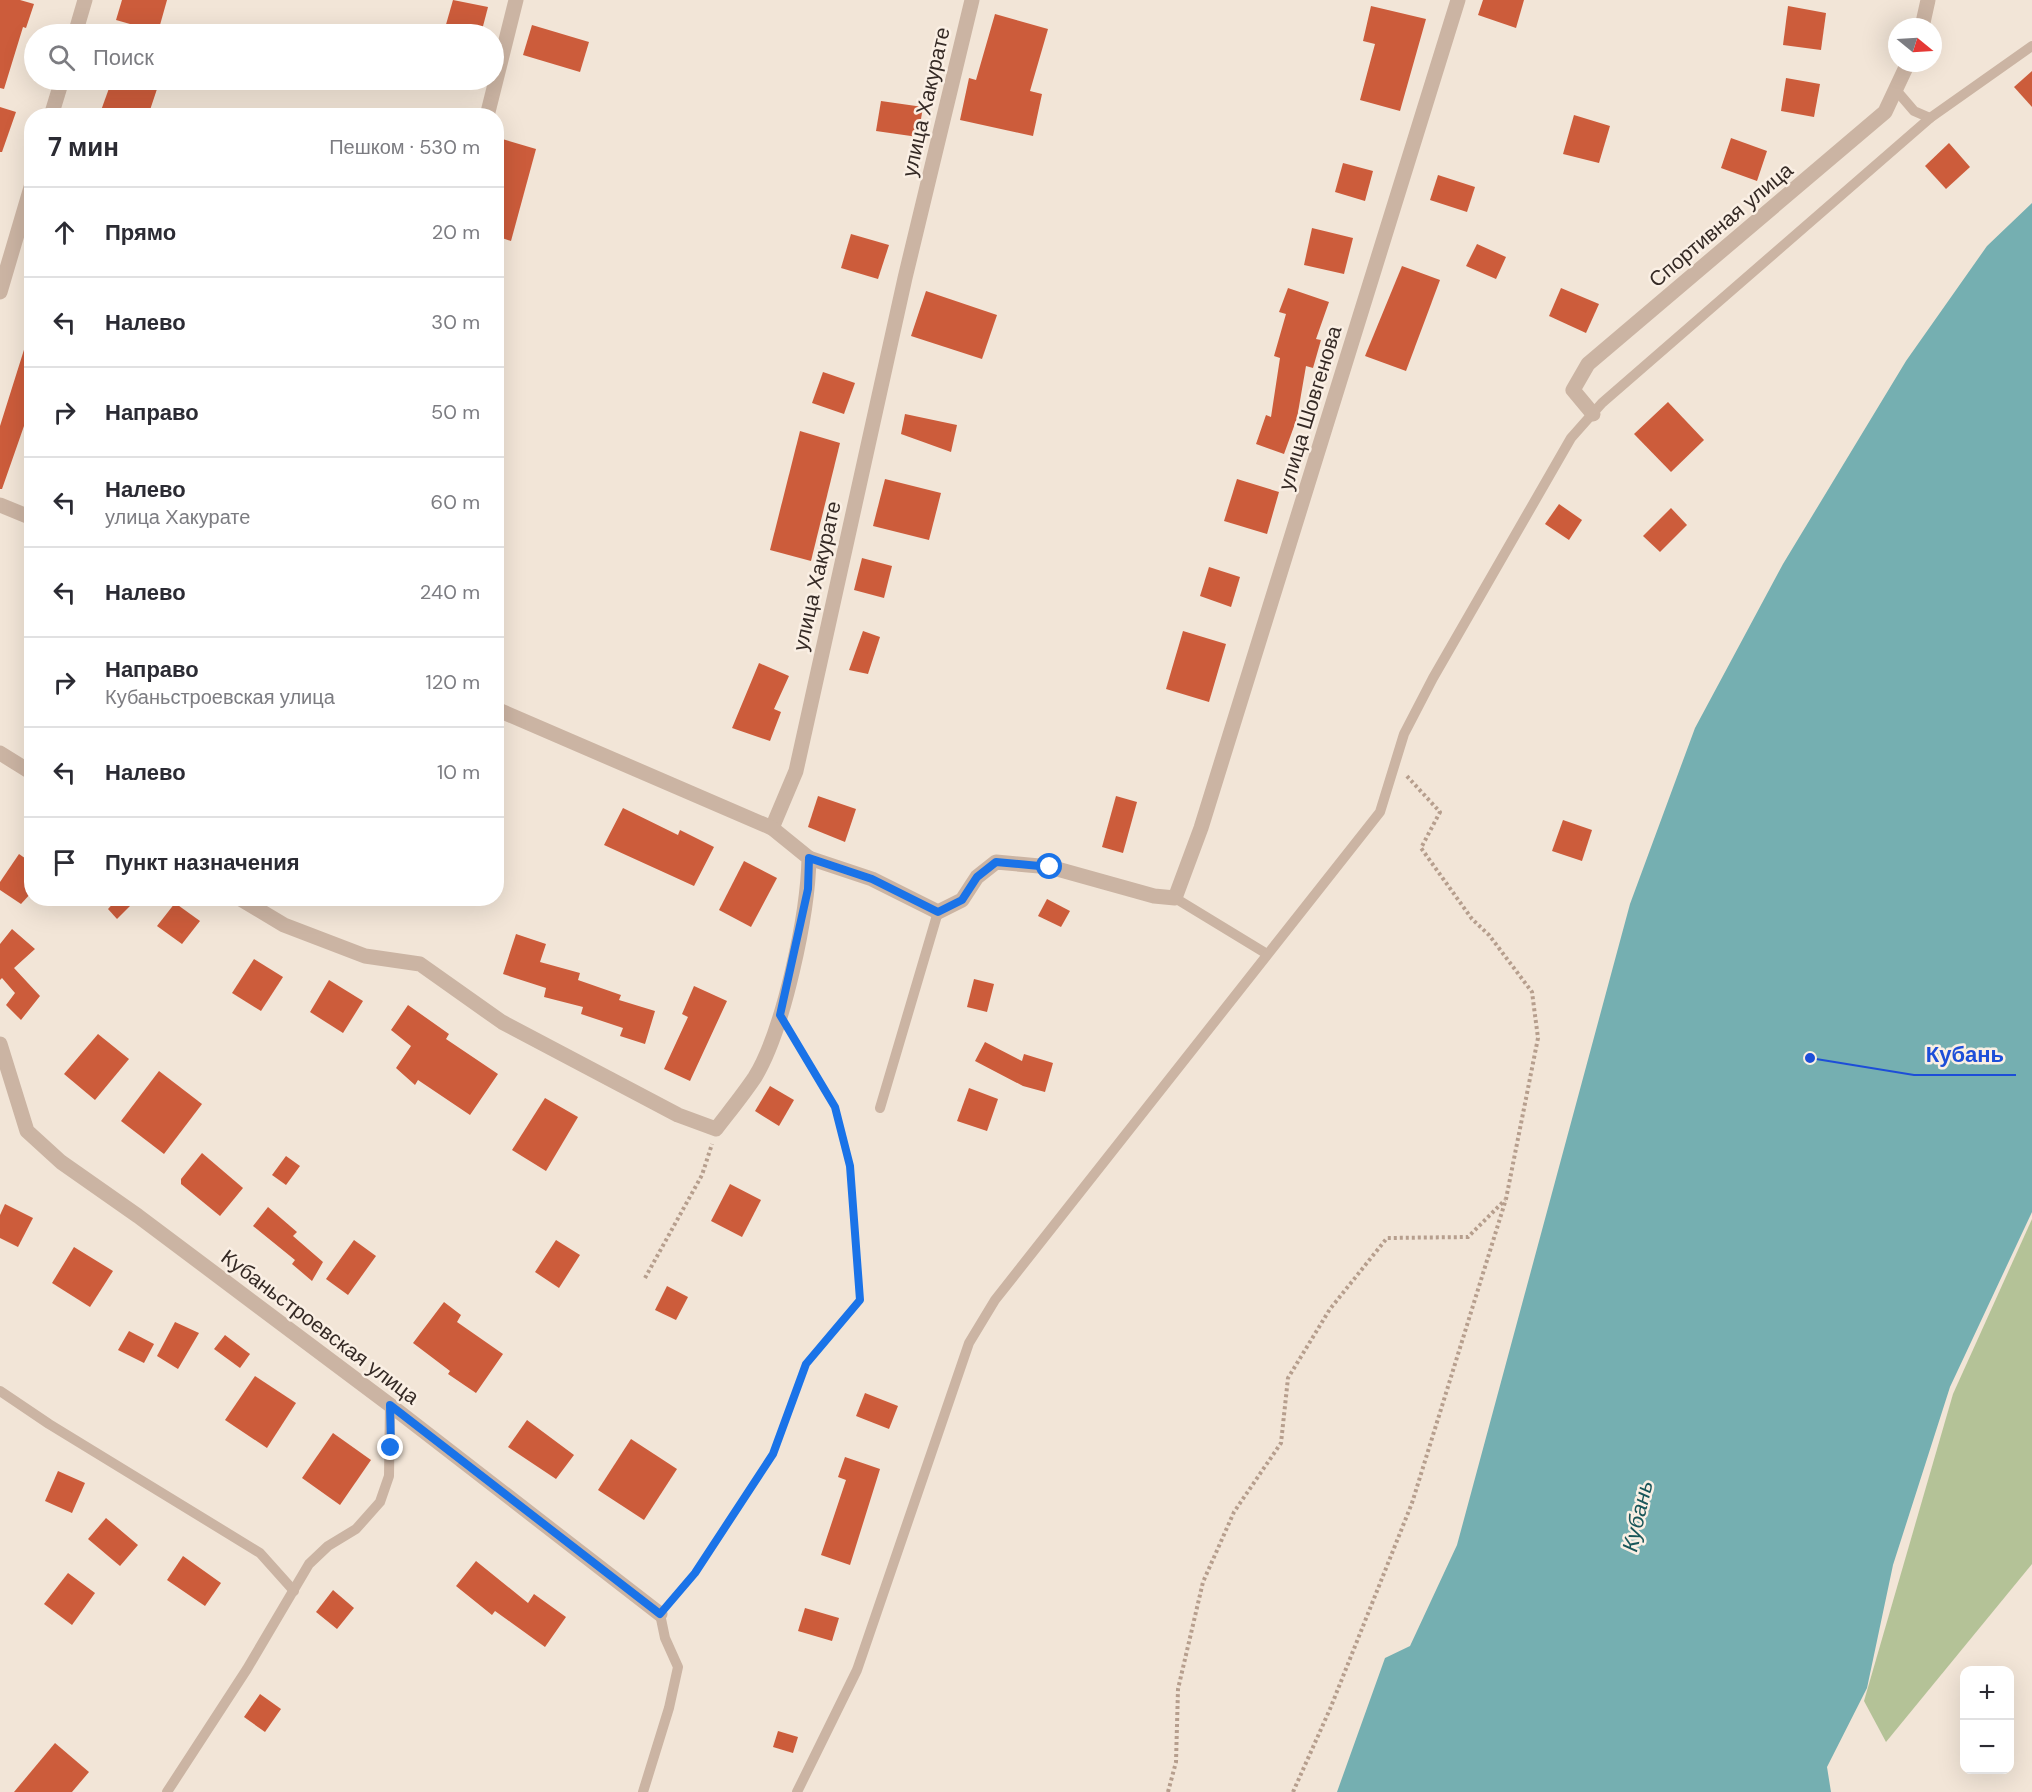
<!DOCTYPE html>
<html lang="ru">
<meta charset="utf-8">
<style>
body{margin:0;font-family:"DM Sans",sans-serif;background:#f2f2f3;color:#2b2b33}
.controls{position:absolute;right:18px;bottom:18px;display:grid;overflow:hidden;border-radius:12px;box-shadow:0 6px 24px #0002}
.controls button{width:54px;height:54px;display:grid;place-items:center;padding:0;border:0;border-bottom:2px solid #e1e1e2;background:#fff;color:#2b2b33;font:30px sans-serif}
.compass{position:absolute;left:1888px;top:18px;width:54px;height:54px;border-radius:50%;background:#fff;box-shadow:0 6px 24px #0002;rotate:108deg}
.stop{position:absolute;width:18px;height:18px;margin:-14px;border:4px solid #1a73e8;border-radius:50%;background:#fff}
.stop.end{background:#1a73e8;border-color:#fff;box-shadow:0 2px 6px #0008}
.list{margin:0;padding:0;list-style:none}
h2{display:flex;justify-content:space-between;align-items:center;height:78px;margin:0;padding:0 24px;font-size:26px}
h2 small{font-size:20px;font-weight:400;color:#7c7c81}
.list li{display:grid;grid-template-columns:39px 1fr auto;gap:18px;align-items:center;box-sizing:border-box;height:90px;padding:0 24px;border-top:2px solid #e1e1e2}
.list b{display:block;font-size:22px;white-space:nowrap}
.list p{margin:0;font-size:20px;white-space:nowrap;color:#7c7c81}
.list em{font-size:20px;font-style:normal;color:#7c7c81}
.icon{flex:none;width:33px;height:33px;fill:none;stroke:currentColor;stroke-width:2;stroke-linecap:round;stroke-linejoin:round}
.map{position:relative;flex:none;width:2032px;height:1792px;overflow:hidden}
.search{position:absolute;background:#fff;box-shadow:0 6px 24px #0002;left:24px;top:24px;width:480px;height:66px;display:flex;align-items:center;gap:15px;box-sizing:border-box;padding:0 21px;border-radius:33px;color:#7c7c81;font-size:22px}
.panel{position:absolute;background:#fff;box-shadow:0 6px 24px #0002;left:24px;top:108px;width:480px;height:798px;border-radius:24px}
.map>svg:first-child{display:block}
.green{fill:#b4c297}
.water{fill:#75afb1}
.building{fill:#cc5c3b}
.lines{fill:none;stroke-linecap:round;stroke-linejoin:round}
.path{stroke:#b69e8d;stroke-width:4;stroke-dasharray:3 3;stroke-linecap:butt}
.lane{stroke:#cbb4a3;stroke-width:10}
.street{stroke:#cbb4a3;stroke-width:15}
.route{stroke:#1a73e8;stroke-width:8}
.labels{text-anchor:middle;stroke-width:5;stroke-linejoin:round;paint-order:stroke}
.street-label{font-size:21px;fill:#352a25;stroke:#faefe4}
.water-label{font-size:22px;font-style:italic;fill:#195659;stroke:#faefe4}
.leader{fill:none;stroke:#1d4ed8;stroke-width:2}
.callout-dot{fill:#1d4ed8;stroke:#faefe4;stroke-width:2}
.callout-label{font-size:22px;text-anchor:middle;font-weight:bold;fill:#1d4ed8;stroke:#faefe4;stroke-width:5;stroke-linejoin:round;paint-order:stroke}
</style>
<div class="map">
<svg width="2032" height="1792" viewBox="0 0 2032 1792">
<rect width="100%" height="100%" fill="#f2e5d7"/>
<path class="green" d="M2032 1219V1564L1886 1742 1864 1701 1953 1394Z"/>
<path class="water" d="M2032 203V1212L1950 1387 1893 1565 1867 1688 1827 1767 1831 1792H1337L1385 1658 1410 1646 1457 1545 1630 904 1695 728 1783 564 1906 361 1987 246Z"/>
<g class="building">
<path d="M0 0H20L34 4 26 28 23 27 4 89 0 88Z"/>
<path d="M122 0H167L158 32 116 20Z"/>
<path d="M453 0 488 7 481 34 445 28Z"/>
<path d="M1483 0H1524L1516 28 1478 15Z"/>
<path d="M1371 6 1426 19 1400 111 1360 100 1375 44 1363 41Z"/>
<path d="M1788 6 1826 13 1821 50 1783 45Z"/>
<path d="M995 14 1048 29 1030 91 1042 94 1033 136 960 120 969 78 976 80Z"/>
<path d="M532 25 589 42 580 72 523 55Z"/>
<path d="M2032 71V107L2014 87Z"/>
<path d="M1786 78 1820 84 1814 117 1781 111Z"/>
<path d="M112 80H148L159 83 148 116H99Z"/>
<path d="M881 101 923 107 918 137 876 131Z"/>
<path d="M0 107 16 112 2 152H0Z"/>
<path d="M1574 115 1610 126 1599 163 1563 154Z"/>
<path d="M499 138 536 149 511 241 496 236V146Z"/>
<path d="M1731 138 1767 151 1757 181 1721 168Z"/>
<path d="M1949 143 1970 167 1946 189 1925 166Z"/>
<path d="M1343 163 1373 171 1365 201 1335 192Z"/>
<path d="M1438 175 1475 187 1467 212 1430 200Z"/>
<path d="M1312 228 1353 238 1344 274 1304 265Z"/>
<path d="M851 234 889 245 878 279 841 268Z"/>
<path d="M1477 244 1506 257 1496 279 1466 266Z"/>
<path d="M1402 266 1440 280 1406 371 1365 356Z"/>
<path d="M1288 288 1329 302 1316 339 1321 340 1313 368 1306 366 1297 418 1284 454 1256 444 1266 415 1271 417 1280 358 1274 356 1286 314 1279 312Z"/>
<path d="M1561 288 1599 304 1586 333 1549 316Z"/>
<path d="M926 291 997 315 982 359 911 336Z"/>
<path d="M28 337H32V429L24 426 2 489H0V426Z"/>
<path d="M823 372 855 383 844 414 812 403Z"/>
<path d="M1668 402 1704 440 1671 472 1634 434Z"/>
<path d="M905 414 957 425 951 452 901 434Z"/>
<path d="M800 431 840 443 811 561 770 550Z"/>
<path d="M885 479 941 493 929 540 873 526Z"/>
<path d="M1237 479 1279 492 1267 534 1224 521Z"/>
<path d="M1559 504 1582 520 1569 540 1545 524Z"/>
<path d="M1671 508 1687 525 1660 552 1643 536Z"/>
<path d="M862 558 892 566 884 598 854 590Z"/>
<path d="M1209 567 1240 577 1231 607 1200 596Z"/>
<path d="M863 631 880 637 868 674 849 670Z"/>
<path d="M1183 631 1226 644 1209 702 1166 689Z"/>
<path d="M759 663 789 676 774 709 781 712 770 741 732 728Z"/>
<path d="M818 796 856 809 845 842 808 827Z"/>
<path d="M1116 796 1137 802 1123 853 1102 847Z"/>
<path d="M623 808 678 835 680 830 714 847 694 886 604 845Z"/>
<path d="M1563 820 1592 830 1582 861 1552 851Z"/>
<path d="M19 854 32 863V892L21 904 0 890V882Z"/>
<path d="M744 861 777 878 751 927 719 910Z"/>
<path d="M118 898H138L117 919 108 909Z"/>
<path d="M1047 899 1070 911 1061 927 1038 916Z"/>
<path d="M175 903 200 921 182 944 157 926Z"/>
<path d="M12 929 35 949 14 968 40 996 21 1020 6 1005 15 993 2 978 0 980V944Z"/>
<path d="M516 934 546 944 540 962 580 973 578 980 621 995 619 1000 655 1011 645 1044 620 1036 623 1028 581 1014 583 1007 544 997 546 988 503 974Z"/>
<path d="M254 959 283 977 261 1011 232 993Z"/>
<path d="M974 979 994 984 987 1012 967 1007Z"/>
<path d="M329 980 363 1001 343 1033 310 1012Z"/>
<path d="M694 986 727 1001 690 1081 664 1069 688 1017 682 1014Z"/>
<path d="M408 1005 449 1034 446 1039 498 1074 470 1115 418 1080 415 1085 396 1068 411 1046 391 1030Z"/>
<path d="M98 1034 129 1059 95 1100 64 1074Z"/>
<path d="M985 1042 1022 1061 1024 1054 1053 1063 1045 1092 1023 1086 975 1061Z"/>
<path d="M159 1071 202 1104 164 1154 121 1121Z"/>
<path d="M770 1086 794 1100 779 1126 755 1111Z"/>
<path d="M969 1088 998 1099 987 1131 957 1121Z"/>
<path d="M545 1098 578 1117 546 1171 512 1150Z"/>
<path d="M202 1153 243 1188 220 1216 181 1184V1179Z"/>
<path d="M286 1156 300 1166 286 1185 272 1175Z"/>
<path d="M730 1184 761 1200 742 1237 711 1221Z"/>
<path d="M5 1204 33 1218 18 1247 0 1238V1215Z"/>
<path d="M268 1207 297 1232 293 1236 323 1262 312 1281 292 1264 295 1260 253 1226Z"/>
<path d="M354 1240 376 1256 348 1295 326 1279Z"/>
<path d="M556 1240 580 1255 559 1288 535 1272Z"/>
<path d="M74 1247 113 1271 90 1307 52 1283Z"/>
<path d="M667 1286 688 1297 676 1320 655 1310Z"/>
<path d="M444 1302 461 1315 457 1322 503 1354 476 1393 448 1374 450 1371 413 1343Z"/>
<path d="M175 1322 199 1333 178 1369 157 1356Z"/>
<path d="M129 1331 154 1344 144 1363 118 1350Z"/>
<path d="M225 1335 250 1354 240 1368 214 1349Z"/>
<path d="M255 1376 296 1403 267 1448 225 1420Z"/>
<path d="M865 1393 898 1406 889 1429 856 1416Z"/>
<path d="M527 1420 574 1455 556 1479 508 1447Z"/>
<path d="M333 1433 371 1460 340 1505 302 1478Z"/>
<path d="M631 1439 677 1469 644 1520 598 1490Z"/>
<path d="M845 1457 880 1469 850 1565 821 1555 846 1480 838 1477Z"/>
<path d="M58 1471 85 1483 72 1513 45 1501Z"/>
<path d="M106 1518 138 1545 120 1566 88 1539Z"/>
<path d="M183 1556 221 1583 205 1606 167 1580Z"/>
<path d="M476 1561 528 1603 534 1594 566 1617 545 1647 495 1611 492 1615 456 1586Z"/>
<path d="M68 1573 95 1593 72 1625 44 1604Z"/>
<path d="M333 1590 354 1608 337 1629 316 1612Z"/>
<path d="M805 1608 839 1618 832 1641 798 1631Z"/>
<path d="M260 1694 281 1709 265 1732 244 1717Z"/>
<path d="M778 1731 798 1737 793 1753 773 1747Z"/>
<path d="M55 1743 89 1772 72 1792H14Z"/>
</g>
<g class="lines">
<g class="path">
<path d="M645 1278 702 1175 712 1144"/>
<path d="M670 1602 695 1573 773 1454 806 1364 860 1300 850 1166 835 1107 792 1034"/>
<path d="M1168 1792 1176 1762 1178 1689 1203 1582 1234 1512 1281 1443 1288 1378 1330 1309 1387 1238 1468 1237 1505 1200"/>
<path d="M1293 1792 1330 1709 1412 1503 1506 1199 1538 1038 1532 992 1489 935 1472 919 1421 848 1440 812 1405 774"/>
</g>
<g class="lane">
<path d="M1896 90 1914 111 1930 118"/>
<path d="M1175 898 1267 954"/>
<path d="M880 1108 938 912"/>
<path d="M0 1391 49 1424 260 1553 294 1591"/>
<path d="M167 1792 247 1669 309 1564 328 1546 356 1529 380 1502 389 1476 390 1405"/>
<path d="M643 1792 669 1708 678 1667 665 1638 660 1614"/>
<path d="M797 1792 857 1670 969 1343 995 1300 1380 812 1404 734 1433 678 1571 438 1602 403 1930 118 2032 46"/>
</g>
<g class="street">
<path d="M1922 27 1928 0"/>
<path d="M75 34 85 0"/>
<path d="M51 116 62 80"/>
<path d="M487 116 516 0"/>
<path d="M0 292 32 184"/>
<path d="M1593 414 1573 390 1588 364 1885 112 1908 63"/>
<path d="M0 505 32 518"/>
<path d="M0 753 32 773"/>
<path d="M772 828 796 771 905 278 972 0"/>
<path d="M809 858 872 879 938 912 962 900 977 877 996 862 1050 867 1154 896 1175 898 1201 828 1458 0"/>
<path d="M239 898 284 925 365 956 420 964 502 1022 678 1115 716 1129C729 1112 743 1095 755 1077 784 1029 808 914 809 858L772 828 496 709"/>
<path d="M0 1044 27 1131 61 1162 138 1216 390 1405 660 1614"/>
</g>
</g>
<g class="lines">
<path class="route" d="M391 1448 390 1405 660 1614 695 1573 773 1454 806 1364 860 1300 850 1166 835 1107 780 1015 808 889 809 858 872 879 938 912 962 900 977 877 996 862 1050 867"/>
</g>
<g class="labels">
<g class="street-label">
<text transform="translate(926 102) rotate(-77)" y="7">улица Хакурате</text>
<text transform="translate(1721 225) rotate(-40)" y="7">Спортивная улица</text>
<text transform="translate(1310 408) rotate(-73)" y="7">улица Шовгенова</text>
<text transform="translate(817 576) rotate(-77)" y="7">улица Хакурате</text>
<text transform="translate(320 1327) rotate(37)" y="7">Кубаньстроевская улица</text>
</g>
<g class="water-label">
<text transform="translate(1637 1516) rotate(-77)" y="8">Кубань</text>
</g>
</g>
<path class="leader" d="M1810 1058L1914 1075H2016"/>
<circle class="callout-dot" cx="1810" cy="1058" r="6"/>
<g class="callout-label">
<text x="1965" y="1062">Кубань</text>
</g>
</svg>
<div class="controls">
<button>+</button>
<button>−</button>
</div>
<svg class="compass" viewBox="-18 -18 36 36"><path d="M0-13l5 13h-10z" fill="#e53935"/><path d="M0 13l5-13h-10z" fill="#7c7c81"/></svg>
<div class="stop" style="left:1050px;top:867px"></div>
<div class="stop end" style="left:391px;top:1448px"></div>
<div class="search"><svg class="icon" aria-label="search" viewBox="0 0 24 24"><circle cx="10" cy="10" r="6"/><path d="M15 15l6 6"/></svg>Поиск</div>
<section class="panel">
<h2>7 мин<small>Пешком · 530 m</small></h2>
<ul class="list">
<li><svg class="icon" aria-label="ahead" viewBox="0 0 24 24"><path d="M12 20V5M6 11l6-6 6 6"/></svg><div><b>Прямо</b></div><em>20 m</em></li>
<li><svg class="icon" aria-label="left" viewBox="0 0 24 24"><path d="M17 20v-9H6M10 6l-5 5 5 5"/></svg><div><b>Налево</b></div><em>30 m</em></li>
<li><svg class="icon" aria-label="right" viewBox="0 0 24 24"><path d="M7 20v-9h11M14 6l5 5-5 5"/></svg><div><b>Направо</b></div><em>50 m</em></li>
<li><svg class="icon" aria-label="left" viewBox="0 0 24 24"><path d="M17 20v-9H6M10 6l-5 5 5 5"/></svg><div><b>Налево</b><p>улица Хакурате</p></div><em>60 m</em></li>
<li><svg class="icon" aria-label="left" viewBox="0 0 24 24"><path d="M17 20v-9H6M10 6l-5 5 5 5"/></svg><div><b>Налево</b></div><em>240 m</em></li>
<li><svg class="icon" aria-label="right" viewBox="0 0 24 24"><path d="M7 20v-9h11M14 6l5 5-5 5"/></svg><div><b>Направо</b><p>Кубаньстроевская улица</p></div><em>120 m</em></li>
<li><svg class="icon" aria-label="left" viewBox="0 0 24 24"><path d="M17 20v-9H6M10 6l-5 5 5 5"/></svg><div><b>Налево</b></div><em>10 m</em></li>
<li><svg class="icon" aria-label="arrive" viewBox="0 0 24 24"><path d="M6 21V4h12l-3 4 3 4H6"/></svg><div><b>Пункт назначения</b></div></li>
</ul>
</section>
</div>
